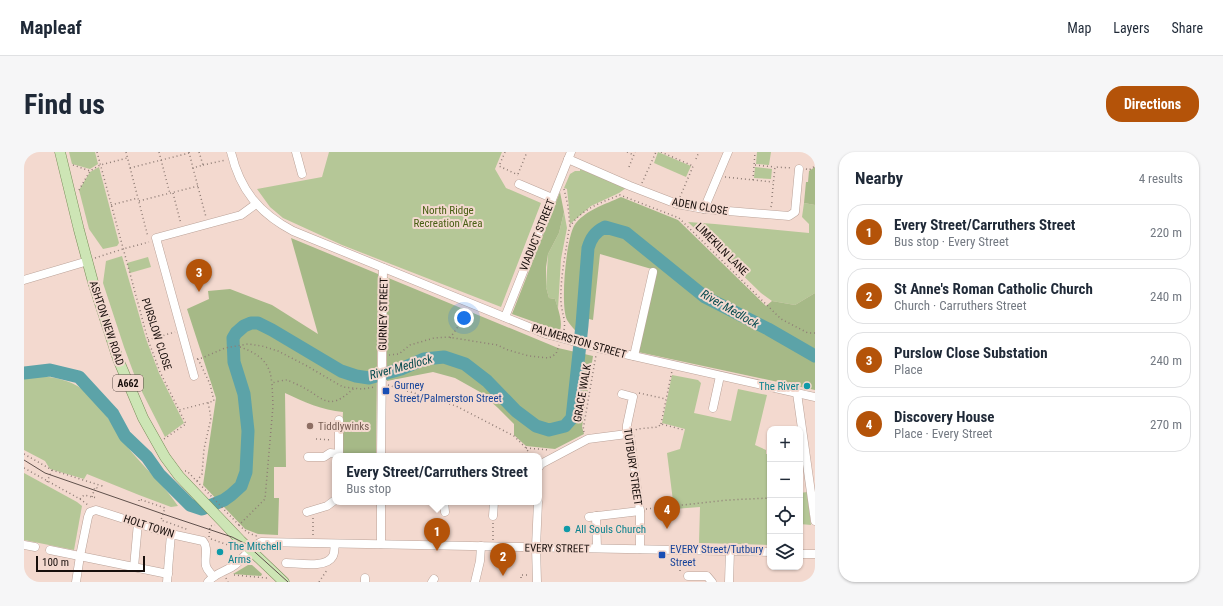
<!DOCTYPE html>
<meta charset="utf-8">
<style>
body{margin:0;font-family:"Roboto Condensed",sans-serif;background:#f6f6f7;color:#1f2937}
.controls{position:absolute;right:12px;bottom:12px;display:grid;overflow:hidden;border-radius:8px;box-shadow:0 1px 3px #0004}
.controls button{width:36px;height:36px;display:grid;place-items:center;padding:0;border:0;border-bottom:1px solid #e0e1e3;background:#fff;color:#1f2937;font:20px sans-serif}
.scale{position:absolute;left:12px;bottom:10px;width:109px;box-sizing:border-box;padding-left:4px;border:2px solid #180f0c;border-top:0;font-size:11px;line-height:14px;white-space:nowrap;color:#180f0c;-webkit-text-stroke:3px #f3d9cf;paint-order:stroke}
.you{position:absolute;left:440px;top:166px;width:14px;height:14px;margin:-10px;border:3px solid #fff;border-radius:50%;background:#1a73e8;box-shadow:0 0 0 6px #1a73e833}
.badge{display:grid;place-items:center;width:26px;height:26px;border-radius:50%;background:#b45309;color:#fff;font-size:13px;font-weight:700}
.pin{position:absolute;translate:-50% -33px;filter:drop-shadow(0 1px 2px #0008)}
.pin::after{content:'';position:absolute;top:21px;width:14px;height:12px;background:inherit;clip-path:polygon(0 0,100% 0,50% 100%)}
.popup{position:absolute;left:308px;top:301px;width:210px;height:52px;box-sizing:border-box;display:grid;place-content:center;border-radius:8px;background:#fff;filter:drop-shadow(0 1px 3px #0005);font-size:13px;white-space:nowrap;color:#747a83}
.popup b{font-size:15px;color:#1f2937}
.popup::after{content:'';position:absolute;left:50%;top:100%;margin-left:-8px;border:8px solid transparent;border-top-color:#fff}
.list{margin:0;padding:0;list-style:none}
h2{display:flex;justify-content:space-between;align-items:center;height:52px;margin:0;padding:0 16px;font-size:17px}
h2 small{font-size:13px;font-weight:400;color:#747a83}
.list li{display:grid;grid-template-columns:26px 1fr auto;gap:12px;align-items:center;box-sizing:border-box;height:56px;margin:0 8px 8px;padding:0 8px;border:1px solid #e0e1e3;border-radius:16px}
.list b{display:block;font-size:15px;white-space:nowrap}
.list p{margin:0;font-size:13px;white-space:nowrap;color:#747a83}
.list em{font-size:13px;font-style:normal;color:#747a83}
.icon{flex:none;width:22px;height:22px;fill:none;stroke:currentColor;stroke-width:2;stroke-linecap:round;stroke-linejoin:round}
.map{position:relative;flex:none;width:791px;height:430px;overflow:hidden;border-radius:16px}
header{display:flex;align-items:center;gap:24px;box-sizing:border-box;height:56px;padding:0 20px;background:#fff;border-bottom:1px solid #e0e1e3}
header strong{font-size:19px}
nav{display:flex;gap:22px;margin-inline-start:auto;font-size:14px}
.intro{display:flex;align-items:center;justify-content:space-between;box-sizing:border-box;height:96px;padding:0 24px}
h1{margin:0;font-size:28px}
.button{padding:10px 18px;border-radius:16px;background:#b45309;color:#fff;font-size:14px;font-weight:700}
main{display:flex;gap:24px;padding:0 24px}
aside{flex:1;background:#fff;border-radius:16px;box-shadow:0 1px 3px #0004}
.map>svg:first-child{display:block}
.green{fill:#b5c797}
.forest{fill:#a6b987}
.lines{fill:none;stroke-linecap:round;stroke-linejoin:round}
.river{stroke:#5ca3a8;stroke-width:13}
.minor-casing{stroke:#bba399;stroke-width:9}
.major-casing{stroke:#788e5a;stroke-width:11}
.path{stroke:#8e7c75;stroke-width:1.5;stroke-dasharray:1 3;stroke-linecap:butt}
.minor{stroke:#fff;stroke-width:8}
.major{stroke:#cde5b5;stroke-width:10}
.tram{stroke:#5f504b;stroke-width:1}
.culture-dot{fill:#0f9aa8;stroke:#f3d9cf;stroke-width:1.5}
.transit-dot{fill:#1a4fb4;stroke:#f3d9cf;stroke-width:1.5}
.education-dot{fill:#8d6e63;stroke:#f3d9cf;stroke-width:1.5}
.labels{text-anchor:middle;stroke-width:4;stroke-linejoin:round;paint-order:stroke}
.shield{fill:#f3d9cf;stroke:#5a4c46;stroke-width:1}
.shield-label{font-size:10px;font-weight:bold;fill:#180f0c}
.street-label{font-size:11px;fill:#180f0c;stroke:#f3d9cf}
.park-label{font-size:11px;fill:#495f14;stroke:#f3d9cf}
.transit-label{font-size:11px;fill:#164399;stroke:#f3d9cf;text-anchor:start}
.culture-label{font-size:11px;fill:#0d838f;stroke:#f3d9cf;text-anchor:start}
.education-label{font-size:11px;fill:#785e54;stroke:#f3d9cf;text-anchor:start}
.water-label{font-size:12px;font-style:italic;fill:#054a4e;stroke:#f3d9cf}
</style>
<header>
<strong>Mapleaf</strong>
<nav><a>Map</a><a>Layers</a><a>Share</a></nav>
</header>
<div class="intro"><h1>Find us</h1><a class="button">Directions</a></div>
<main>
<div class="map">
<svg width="791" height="430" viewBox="0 0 791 430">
<rect width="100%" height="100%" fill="#f3d9cf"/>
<g class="green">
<path d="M45 0H71L74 12 66 17 48 12Z"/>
<path d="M305 0H478L471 17 482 36 517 51 477 155 318 93 259 66 246 55 233 37 298 25Z"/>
<path d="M634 0 667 14 662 25 630 11Z"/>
<path d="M733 0H747L745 13 732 12Z"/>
<path d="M75 15 95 91 93 94 79 97 65 77 55 38 66 20Z"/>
<path d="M731 15 748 17 747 27 730 26Z"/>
<path d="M556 17 602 36 595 41 567 54 546 72 545 56 543 37 540 36 546 22 551 19H556Z"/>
<path d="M780 51 791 53V141L771 153 748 149 737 141 664 70 691 72 785 81V72L778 65Z"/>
<path d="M540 60 543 76 537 107 534 157 531 147 525 146 522 135 524 102 535 81Z"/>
<path d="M98 104 122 187 135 221 160 271 141 285 113 230 100 195 79 131 82 109Z"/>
<path d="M124 105 127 115 106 121 103 111Z"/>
<path d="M648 223 674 228 677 231 670 261 707 269 714 237 743 243 731 293 742 298V302H746V393L675 391 676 355 650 357 643 301 656 297 661 277 638 271Z"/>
<path d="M18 224C32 226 46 228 58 237 80 253 93 284 112 305 126 321 142 336 154 354L147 355 115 343 63 322 60 327 26 317 21 309 0 298V226Z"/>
<path d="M0 321 53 350 58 354 50 398 0 388Z"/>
<path d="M783 340 787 373 776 372V341Z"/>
</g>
<g class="forest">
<path d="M791 15V53L780 51 782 30H784L785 19Z"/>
<path d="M536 40 540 60 535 81 524 102 522 115V135L525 146 531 147C534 157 539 169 536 179L488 162Z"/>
<path d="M597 45 654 68 742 154 748 149 771 153 791 141V197L684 140 605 79 581 71 567 82 559 100 563 111 557 149 555 183C551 178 546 173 543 168 536 154 542 88 550 74 559 59 582 52 597 45Z"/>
<path d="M583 80 599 84 623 104 681 147 744 181 791 209V238L614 200 631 118 576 102 569 168 561 166 567 100 571 89 577 81Z"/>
<path d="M267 86 354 122 352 304H317L319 260C298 258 280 250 261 241L262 315H250V346H255L254 383 234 382 221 377 179 333 192 246 163 157 185 147 184 139 206 137 248 153 294 182Z"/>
<path d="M362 125 534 196 569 204 558 275 560 282 531 297 502 294 490 283V272L474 256 456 240 431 226 409 220 363 229Z"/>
<path d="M224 413H228L238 422 237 424 209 422Z"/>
</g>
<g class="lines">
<path class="river" d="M0 221 26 218 55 225 89 262 101 284 123 305 135 322 166 353 178 357 200 348 207 343 217 334 222 320 224 279 220 242 210 210 209 186 212 181 220 174 227 171H234L248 178 317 219 332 224 345 226 377 217 400 207 420 205 441 212 463 229 492 259 512 274 525 278 541 274 548 266 558 173 564 96C567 86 571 80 581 75L602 81 681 145 744 177 791 204"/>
<g class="minor-casing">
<g id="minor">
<path d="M207 0C216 38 235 61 269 79L522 182 574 196 791 245"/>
<path d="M272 0 278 22"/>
<path d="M544 7 606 34 653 52 680 57 765 64 771 60 775 17"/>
<path d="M495 32 528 46"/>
<path d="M680 57 704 0"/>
<path d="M0 128 64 109"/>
<path d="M481 165 547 0"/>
<path d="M610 204 629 120"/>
<path d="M170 224 132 86 217 63 232 52"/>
<path d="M773 241 791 369"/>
<path d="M598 242 609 245 603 273V282L606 284 616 359V397"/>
<path d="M689 256 696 224"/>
<path d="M315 304V268"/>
<path d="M357 304 359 116"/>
<path d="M284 305H300L306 301 315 302"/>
<path d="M515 315 517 312 564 287 603 282"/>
<path d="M420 350 421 360"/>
<path d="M283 360 303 354 311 348"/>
<path d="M469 364 470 350"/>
<path d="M572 364 573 396"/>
<path d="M565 365 616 359"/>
<path d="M357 392V350"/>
<path d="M0 393 11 395"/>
<path d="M26 398 144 422"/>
<path d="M776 402H791"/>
<path d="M262 411C274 411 302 417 309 404 311 400 310 396 311 392"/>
<path d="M110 415 114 371"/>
<path d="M664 424H683L688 430"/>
<path d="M341 426V430"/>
<path d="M0 430H1"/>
<path d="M52 430 56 404 64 365 66 360 72 358 147 382 179 389C185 396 180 406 182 414 183 418 187 421 189 425"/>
<path d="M143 430 147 382"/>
<path d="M184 430C190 422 199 420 208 415 219 408 225 396 237 390L706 399 746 400"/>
<path d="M408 430 410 427"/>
<path d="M451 430 456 409 457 394"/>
<path d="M513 430 512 395 514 350"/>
<path d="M705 430 706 399"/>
</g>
</g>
<g class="major-casing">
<path id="major" d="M36 0 55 78 69 130 94 207 119 266 141 305 155 324 217 389 260 430"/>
</g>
<g class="path">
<path d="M73 0 124 188 136 220 155 258 190 249 186 232 174 207"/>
<path d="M102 0 124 85"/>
<path d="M135 0 146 42"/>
<path d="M165 0 169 16"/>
<path d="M175 0 179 13 169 16 182 65"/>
<path d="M481 0 475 14 494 23"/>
<path d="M603 0 610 3"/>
<path d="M637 0 669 14"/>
<path d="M672 7 675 0"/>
<path d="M49 13 66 19 76 13 103 6"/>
<path d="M179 13 202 8"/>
<path d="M731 13 751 15"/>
<path d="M605 15 611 0"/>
<path d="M106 16 165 1"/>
<path d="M782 17 785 18 791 14"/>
<path d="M494 22 503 0"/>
<path d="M701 25 749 30"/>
<path d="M729 28 731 0"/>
<path d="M618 31 632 0"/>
<path d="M540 37 544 54 546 75"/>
<path d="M55 38 66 19"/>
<path d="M149 41 157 72"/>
<path d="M656 45 670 12"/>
<path d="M748 45 751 15 768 16"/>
<path d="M115 49 174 34"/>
<path d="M87 53 114 46"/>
<path d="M747 55 748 50"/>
<path d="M71 106 99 97 125 90"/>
<path d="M540 178C542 169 538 161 537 151 536 131 540 110 543 91 544 85 544 78 547 73 558 57 578 50 596 43L655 66 757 167 784 181H791"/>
<path d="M426 186 445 159"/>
<path d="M124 188 151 180"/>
<path d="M216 195C228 199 241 206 245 218 247 222 247 227 248 231"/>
<path d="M365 203 375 202 386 193 410 186 424 185 473 193 484 198 505 204 525 206 532 202 535 193"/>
<path d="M173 207 178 206 201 196 224 192 238 194 254 199 283 214 319 235 338 237 351 235"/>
<path d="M364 233 432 254 490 284 502 296 507 304"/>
<path d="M615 241 642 247"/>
<path d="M637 272 648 219"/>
<path d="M612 278 613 277 634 275 637 272 660 278"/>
<path d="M560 280 559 278 572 203"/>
<path d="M140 287 162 272 155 258"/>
<path d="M292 287 308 288"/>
<path d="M502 296 526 298"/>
<path d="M0 302 28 318 78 334V336"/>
<path d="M0 316 56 347 64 353"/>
<path d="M161 319H163L215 373 241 347 249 254 248 231C252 230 259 228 263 228 266 229 270 231 272 232 299 243 302 263 330 236"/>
<path d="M173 329 178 322 180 297 187 266 184 250"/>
<path d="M23 330 28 318"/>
<path d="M68 345 71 335 76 337"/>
<path d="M56 347 60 343 73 346"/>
<path d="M115 349V347L141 356 137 368 165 378"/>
<path d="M622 357 704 348 746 346"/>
<path d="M215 373C220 378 225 382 233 384"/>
<path d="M289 383V365"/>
<path d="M185 385 186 374 191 373"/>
<path d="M187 387 210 395"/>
<path d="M469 388V371"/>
<path d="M656 406V422"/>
<path d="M210 423 243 426"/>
<path d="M202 426 204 430"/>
<path d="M497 426V423H506"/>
<path d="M295 430 303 418"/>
</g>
<use href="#minor" class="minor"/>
<use href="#major" class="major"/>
<path class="tram" d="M0 308 21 321 139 362 208 385 222 392 264 430"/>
</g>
<g class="culture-dot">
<circle cx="783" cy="234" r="4"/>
<circle cx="543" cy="377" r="4"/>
<circle cx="196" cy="400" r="4"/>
</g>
<g class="transit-dot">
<rect x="358" y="235" width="8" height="8" rx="2"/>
<rect x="634" y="399" width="8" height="8" rx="2"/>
</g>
<circle class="education-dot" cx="286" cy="274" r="4"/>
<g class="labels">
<rect class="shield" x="89" y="223" width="30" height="16" rx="3"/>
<g class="shield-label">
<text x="104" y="235">A662</text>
</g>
<g class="street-label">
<text transform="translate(676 54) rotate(10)" y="4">ADEN CLOSE</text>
<text transform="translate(513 83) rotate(-68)" y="4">VIADUCT STREET</text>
<text transform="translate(698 97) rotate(45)" y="4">LIMEKILN LANE</text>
<text transform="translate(359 162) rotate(-89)" y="4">GURNEY STREET</text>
<text transform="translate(83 171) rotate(72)" y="4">ASHTON NEW ROAD</text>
<text transform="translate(133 182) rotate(72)" y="4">PURSLOW CLOSE</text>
<text transform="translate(555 189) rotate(16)" y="4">PALMERSTON STREET</text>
<text transform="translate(558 241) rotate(-80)" y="4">GRACE WALK</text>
<text transform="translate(609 315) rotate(82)" y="4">TUTBURY STREET</text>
<text transform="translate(125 374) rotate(18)" y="4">HOLT TOWN</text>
<text transform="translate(533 396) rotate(1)" y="4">EVERY STREET</text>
</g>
<g class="park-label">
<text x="424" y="62">North Ridge<tspan x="424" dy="13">Recreation Area</tspan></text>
</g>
<g class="transit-label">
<text x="370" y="237">Gurney<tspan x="370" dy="13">Street/Palmerston Street</tspan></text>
<text x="646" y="401">EVERY Street/Tutbury<tspan x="646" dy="13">Street</tspan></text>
</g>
<g class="culture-label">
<text x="775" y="238" text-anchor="end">The River</text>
<text x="551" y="381">All Souls Church</text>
<text x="204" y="398">The Mitchell<tspan x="204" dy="13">Arms</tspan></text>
</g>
<g class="education-label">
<text x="294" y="278">Tiddlywinks</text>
</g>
<g class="water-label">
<text transform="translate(706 157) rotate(30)" y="4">River Medlock</text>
<text transform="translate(377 215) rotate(-15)" y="4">River Medlock</text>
</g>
</g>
</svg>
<div class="controls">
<button>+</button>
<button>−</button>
<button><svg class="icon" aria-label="locate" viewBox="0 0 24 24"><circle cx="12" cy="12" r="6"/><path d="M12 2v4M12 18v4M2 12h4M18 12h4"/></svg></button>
<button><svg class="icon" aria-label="layers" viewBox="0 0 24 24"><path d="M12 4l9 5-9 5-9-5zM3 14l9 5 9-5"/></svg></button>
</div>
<div class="scale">100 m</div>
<div class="you"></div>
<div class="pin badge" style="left:413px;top:399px">1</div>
<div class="popup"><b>Every Street/Carruthers Street</b>Bus stop</div>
<div class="pin badge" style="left:479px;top:424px">2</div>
<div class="pin badge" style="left:175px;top:140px">3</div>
<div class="pin badge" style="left:643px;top:377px">4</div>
</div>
<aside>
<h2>Nearby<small>4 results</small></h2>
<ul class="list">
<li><span class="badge">1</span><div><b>Every Street/Carruthers Street</b><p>Bus stop · Every Street</p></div><em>220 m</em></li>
<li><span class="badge">2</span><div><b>St Anne's Roman Catholic Church</b><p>Church · Carruthers Street</p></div><em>240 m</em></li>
<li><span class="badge">3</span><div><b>Purslow Close Substation</b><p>Place</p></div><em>240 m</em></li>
<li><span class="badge">4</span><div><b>Discovery House</b><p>Place · Every Street</p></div><em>270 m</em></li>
</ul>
</aside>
</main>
